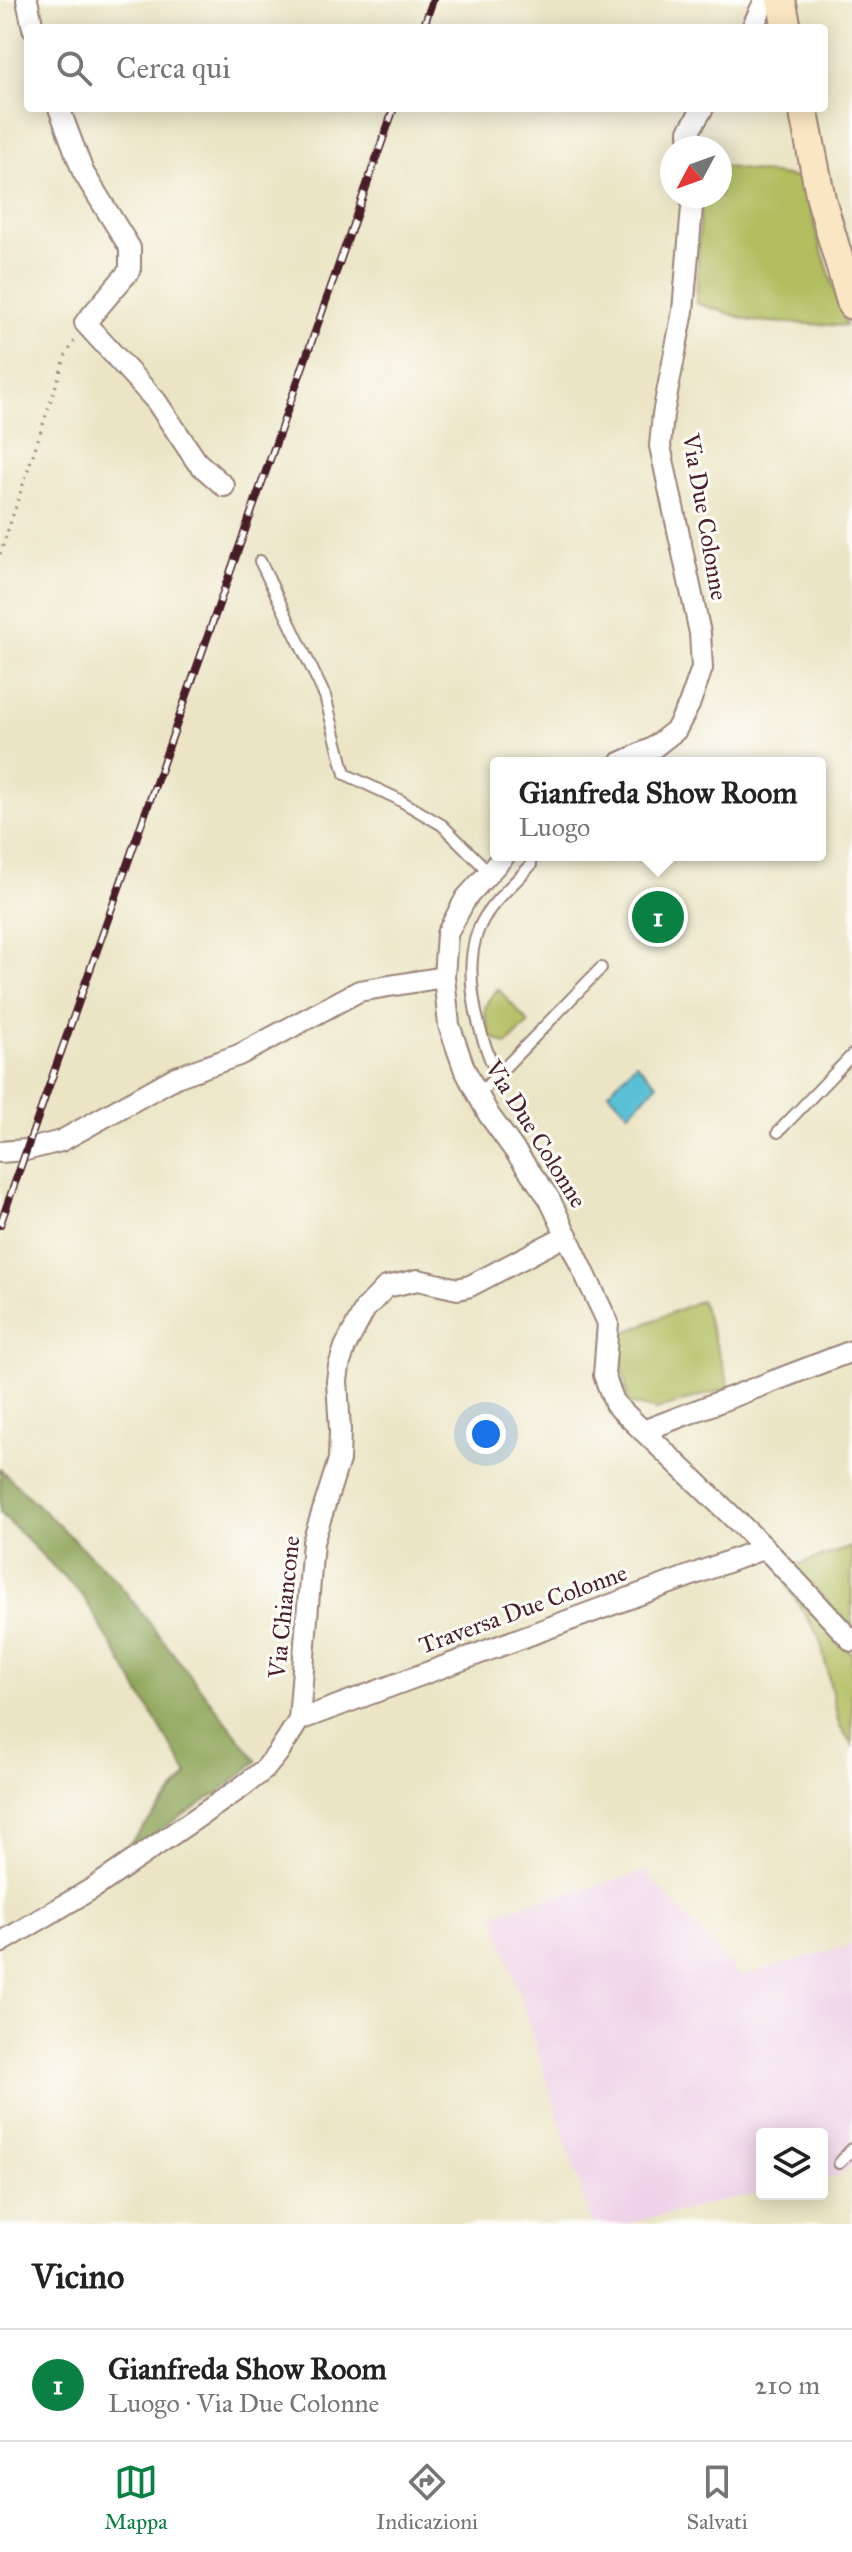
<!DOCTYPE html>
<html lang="it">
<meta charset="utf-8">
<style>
body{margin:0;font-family:"IM FELL Great Primer",serif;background:#f6f6f6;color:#222}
.controls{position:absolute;right:24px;bottom:24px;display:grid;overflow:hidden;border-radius:8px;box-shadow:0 4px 20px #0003}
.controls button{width:72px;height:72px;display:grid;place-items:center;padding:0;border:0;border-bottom:2px solid #e0e0e0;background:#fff;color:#222;font:40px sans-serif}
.compass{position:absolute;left:660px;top:136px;width:72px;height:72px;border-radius:50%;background:#fff;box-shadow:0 4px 20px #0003;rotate:229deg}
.you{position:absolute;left:486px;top:1434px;width:28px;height:28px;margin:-20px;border:6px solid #fff;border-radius:50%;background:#1a73e8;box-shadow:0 0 0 12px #1a73e833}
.badge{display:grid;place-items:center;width:52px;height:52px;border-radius:50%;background:#0b8043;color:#fff;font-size:26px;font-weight:700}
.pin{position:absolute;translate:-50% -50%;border:4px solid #fff;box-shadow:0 2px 8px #0006}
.popup{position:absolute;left:490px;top:757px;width:336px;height:104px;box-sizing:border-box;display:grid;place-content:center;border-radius:8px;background:#fff;filter:drop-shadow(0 2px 6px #0005);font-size:26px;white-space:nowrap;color:#767676}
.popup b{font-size:30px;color:#222}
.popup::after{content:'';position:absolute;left:50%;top:100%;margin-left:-16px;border:16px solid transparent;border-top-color:#fff}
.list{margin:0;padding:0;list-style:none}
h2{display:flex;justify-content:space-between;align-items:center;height:104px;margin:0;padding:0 32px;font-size:34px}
h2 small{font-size:26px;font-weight:400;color:#767676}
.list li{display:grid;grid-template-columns:52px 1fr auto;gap:24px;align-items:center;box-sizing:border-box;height:112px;padding:0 32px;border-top:2px solid #e0e0e0}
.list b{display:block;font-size:30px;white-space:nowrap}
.list p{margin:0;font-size:26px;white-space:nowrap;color:#767676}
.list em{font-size:26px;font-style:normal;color:#767676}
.icon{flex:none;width:44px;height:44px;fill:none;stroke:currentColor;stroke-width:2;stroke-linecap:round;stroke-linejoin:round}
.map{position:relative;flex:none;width:852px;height:2224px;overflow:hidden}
.search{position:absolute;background:#fff;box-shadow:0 4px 20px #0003;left:24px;right:24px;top:24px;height:88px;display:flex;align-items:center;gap:20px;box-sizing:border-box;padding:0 28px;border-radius:8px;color:#767676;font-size:30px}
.sheet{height:216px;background:#fff}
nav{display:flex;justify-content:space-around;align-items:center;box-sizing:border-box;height:112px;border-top:2px solid #e0e0e0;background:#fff;font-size:22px;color:#767676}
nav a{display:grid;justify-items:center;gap:4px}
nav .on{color:#0b8043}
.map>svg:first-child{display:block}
.built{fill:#eed0e8}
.green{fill:#b1bd5f;stroke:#7e6e45;stroke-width:2}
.forest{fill:#8ca456;stroke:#6b6240;stroke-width:2}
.water{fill:#58bfd5;stroke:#516f80;stroke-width:2}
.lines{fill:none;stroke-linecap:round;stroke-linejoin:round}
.lane-casing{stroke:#9a8278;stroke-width:14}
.street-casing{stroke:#9a8278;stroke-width:24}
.secondary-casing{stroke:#9a8278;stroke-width:32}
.path{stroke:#9a8278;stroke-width:3;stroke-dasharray:2 6;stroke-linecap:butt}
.lane{stroke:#fff;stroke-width:10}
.street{stroke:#fff;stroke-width:20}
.secondary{stroke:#fbe6c3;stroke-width:28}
.rail-casing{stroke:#4a1f2b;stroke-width:8}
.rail{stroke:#fdfcf7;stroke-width:5;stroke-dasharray:15;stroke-linecap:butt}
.labels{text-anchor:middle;stroke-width:6;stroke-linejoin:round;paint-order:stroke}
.street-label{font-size:24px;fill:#4a1f2b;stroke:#fdfcf7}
</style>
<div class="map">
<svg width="852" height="2224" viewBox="0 0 852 2224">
<rect width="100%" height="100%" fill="#fdfcf7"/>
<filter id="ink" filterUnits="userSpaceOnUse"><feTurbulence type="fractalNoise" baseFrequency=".0125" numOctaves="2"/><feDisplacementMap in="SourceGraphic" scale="16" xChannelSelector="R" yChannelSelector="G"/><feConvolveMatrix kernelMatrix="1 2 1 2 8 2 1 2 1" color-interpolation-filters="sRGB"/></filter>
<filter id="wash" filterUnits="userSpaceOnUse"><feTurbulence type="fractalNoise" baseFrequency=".006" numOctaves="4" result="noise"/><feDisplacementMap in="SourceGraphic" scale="32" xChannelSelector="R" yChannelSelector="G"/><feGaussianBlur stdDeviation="1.8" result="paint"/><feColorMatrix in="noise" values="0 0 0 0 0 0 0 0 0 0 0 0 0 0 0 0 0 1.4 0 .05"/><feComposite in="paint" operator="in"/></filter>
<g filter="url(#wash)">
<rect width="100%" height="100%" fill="#ebe5c5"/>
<path class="built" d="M645 1872 740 1976 852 1945V2165L839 2176 822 2180V2134H762V2192L625 2224H592L494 1913Z"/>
<g class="green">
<path d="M720 166 805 179 817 235 846 326 752 321 696 303 701 196H720Z"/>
<path d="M498 989 529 1023 506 1045 490 1036C485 1013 479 1007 498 989Z"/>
<path d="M701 1300 730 1387 656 1410 628 1403 619 1335Z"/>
<path d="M852 1547V1628L794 1566Z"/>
<path d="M787 1585 852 1654V1745L839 1724 820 1639Z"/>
</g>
<path class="forest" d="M0 1469 116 1580 257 1761 222 1790 119 1856 188 1775 83 1596 0 1513Z"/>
<path class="water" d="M636 1063 657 1084 629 1113 608 1092Z"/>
</g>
<g filter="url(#ink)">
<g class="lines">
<g class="lane-casing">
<g id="lane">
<path d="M260 561 325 696 345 774 396 798 442 825 489 872"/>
<path d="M497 1075C477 1032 457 959 486 915 497 897 517 881 531 865"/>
<path d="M478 1095 601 968"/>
<path d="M778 1132 852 1055"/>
<path d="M839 2163 852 2149"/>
</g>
</g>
<g class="street-casing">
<g id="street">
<path d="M27 0 33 28"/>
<path d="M752 28 765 0"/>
<path d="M59 108 83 172 130 248V270L85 323 156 401 197 462 224 486"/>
<path d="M690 148 689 131 703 108"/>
<path d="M620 763 653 748 676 730 689 705 702 668 700 633 660 446 663 414 683 311 693 196"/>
<path d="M505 855 466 898 447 934 444 977 449 1025 464 1068 478 1095 489 1115 549 1198 608 1323 604 1375 615 1404 765 1548 852 1641"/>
<path d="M0 1152 26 1150 61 1141 176 1077 239 1055 359 991 444 977"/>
<path d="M643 1431 852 1351"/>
<path d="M299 1720 765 1548"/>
<path d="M0 1943 95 1887 239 1789 265 1769 278 1753 299 1720 313 1542 339 1460 340 1430 337 1381 339 1366 345 1347 365 1309 386 1287 418 1280 458 1289 470 1286 567 1235"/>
</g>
</g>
<g class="secondary-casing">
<g id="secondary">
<path d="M781 0 787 28"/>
<path d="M803 108 821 199 852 305"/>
</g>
</g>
<path class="path" d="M0 554 66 355 75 340"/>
<use href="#lane" class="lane"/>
<use href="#street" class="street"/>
<use href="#secondary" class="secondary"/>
<g class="rail-casing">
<g id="rail">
<path d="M423 28 433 0"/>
<path d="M0 1225 394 108"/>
</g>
</g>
<use href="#rail" class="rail"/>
</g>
</g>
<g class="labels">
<g class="street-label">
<text transform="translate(705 517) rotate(80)" y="8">Via Due Colonne</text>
<text transform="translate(536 1134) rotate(58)" y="8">Via Due Colonne</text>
<text transform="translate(284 1607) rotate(-84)" y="8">Via Chiancone</text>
<text transform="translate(523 1609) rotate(-20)" y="8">Traversa Due Colonne</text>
</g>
</g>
</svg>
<div class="controls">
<button><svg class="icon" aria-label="layers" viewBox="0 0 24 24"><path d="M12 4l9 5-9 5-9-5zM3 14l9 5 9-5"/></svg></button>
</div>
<svg class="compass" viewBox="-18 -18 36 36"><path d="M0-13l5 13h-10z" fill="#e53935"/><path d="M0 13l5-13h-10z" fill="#767676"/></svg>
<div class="you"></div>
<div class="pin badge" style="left:658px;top:917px">1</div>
<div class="popup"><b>Gianfreda Show Room</b>Luogo</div>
<div class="search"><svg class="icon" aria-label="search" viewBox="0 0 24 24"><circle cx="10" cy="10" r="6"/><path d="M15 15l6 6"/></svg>Cerca qui</div>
</div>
<section class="sheet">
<h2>Vicino<small></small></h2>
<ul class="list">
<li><span class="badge">1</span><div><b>Gianfreda Show Room</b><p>Luogo · Via Due Colonne</p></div><em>210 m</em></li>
</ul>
</section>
<nav>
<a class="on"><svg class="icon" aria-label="map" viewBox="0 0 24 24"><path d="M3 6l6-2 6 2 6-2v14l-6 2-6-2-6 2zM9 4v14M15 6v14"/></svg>Mappa</a>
<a><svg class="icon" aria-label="directions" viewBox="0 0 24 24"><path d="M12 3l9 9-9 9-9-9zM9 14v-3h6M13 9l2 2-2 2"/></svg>Indicazioni</a>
<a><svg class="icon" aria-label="saved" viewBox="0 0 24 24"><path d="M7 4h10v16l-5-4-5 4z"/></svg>Salvati</a>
</nav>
